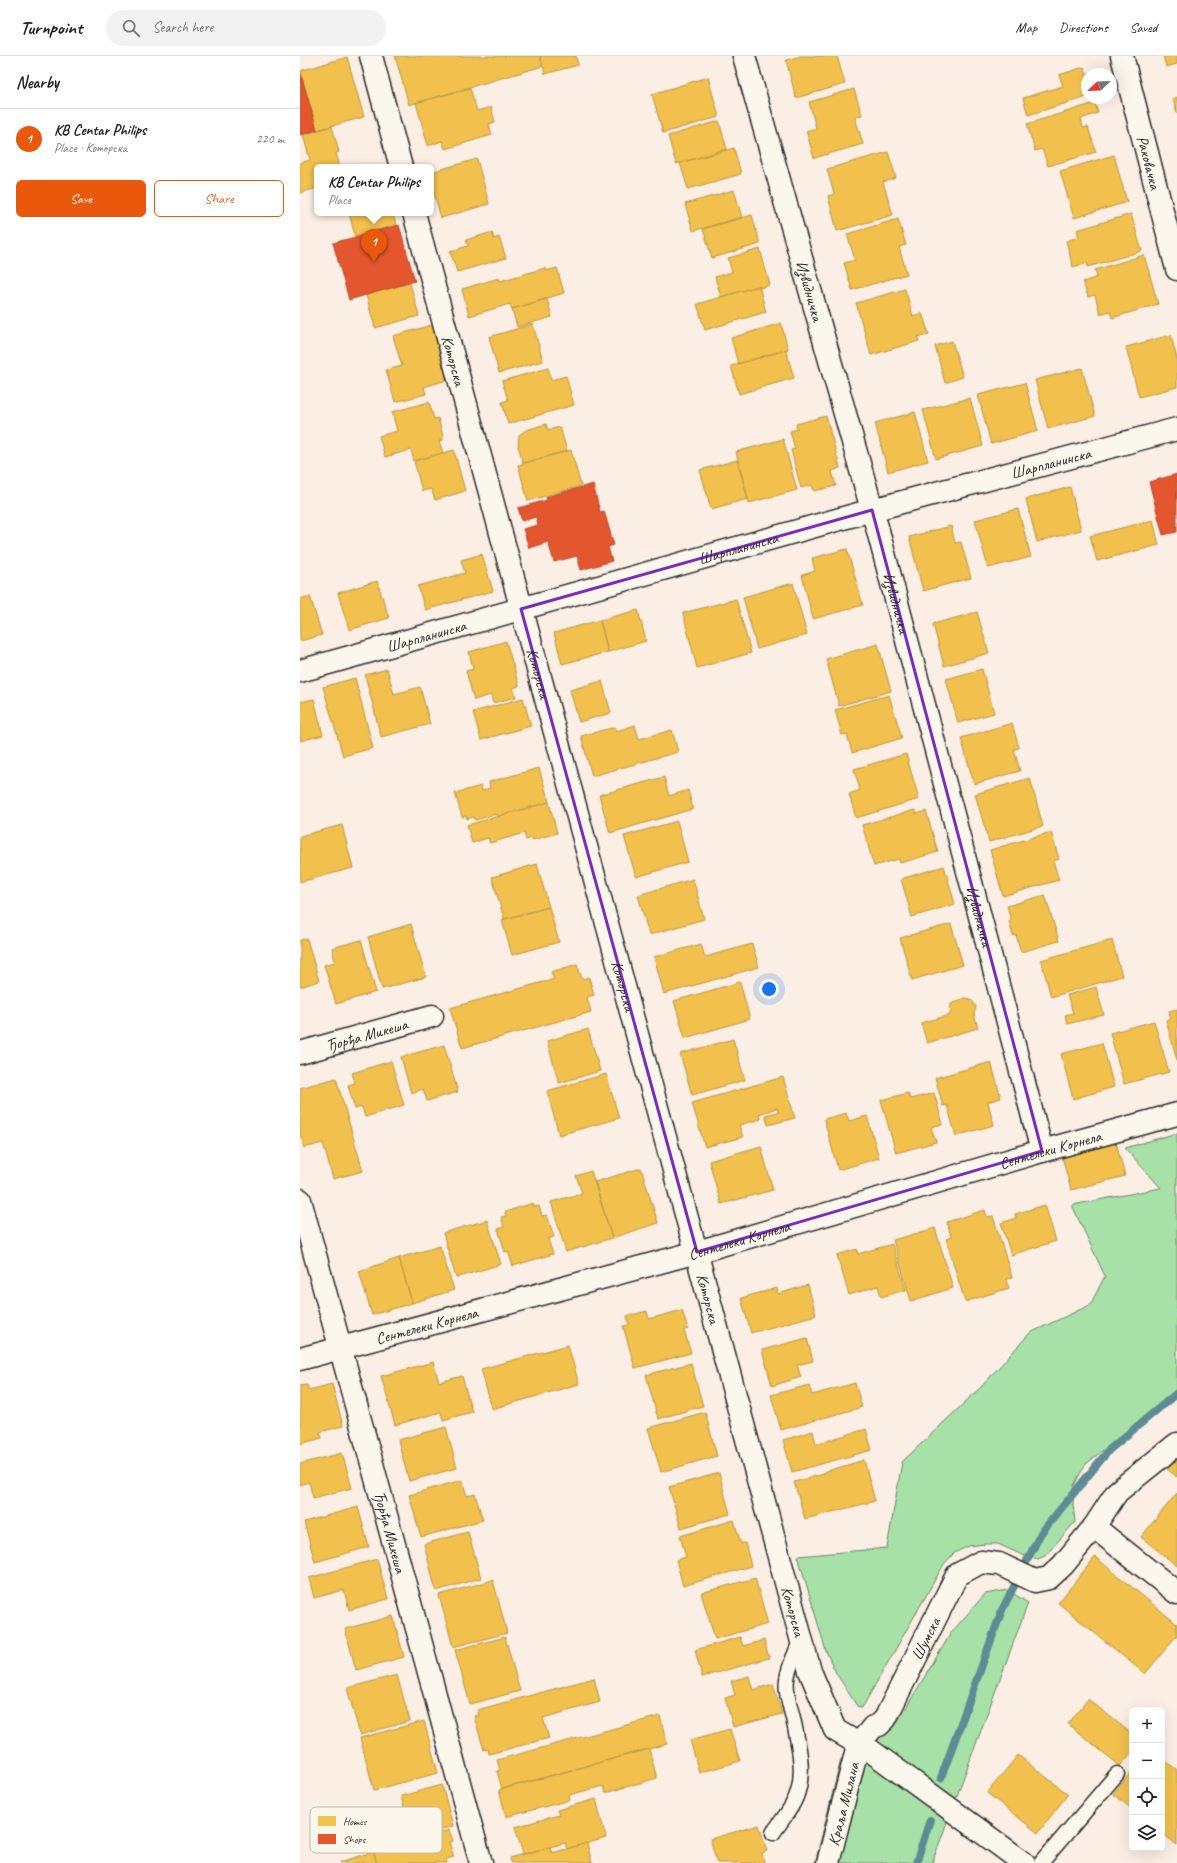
<!DOCTYPE html>
<meta charset="utf-8">
<style>
body{margin:0;font-family:Caveat,sans-serif;background:#f2f2f2;color:#222}
.controls{position:absolute;right:12px;bottom:12px;display:grid;overflow:hidden;border-radius:6px;box-shadow:0 4px 16px #0002}
.controls button{width:36px;height:36px;display:grid;place-items:center;padding:0;border:0;border-bottom:1px solid #e0e0e0;background:#fff;color:#222;font:20px sans-serif}
.compass{position:absolute;left:781px;top:12px;width:36px;height:36px;border-radius:50%;background:#fff;box-shadow:0 4px 16px #0002;rotate:247deg}
.you{position:absolute;left:469px;top:933px;width:14px;height:14px;margin:-10px;border:3px solid #fff;border-radius:50%;background:#1a73e8;box-shadow:0 0 0 6px #1a73e833}
.badge{display:grid;place-items:center;width:26px;height:26px;border-radius:50%;background:#ea580c;color:#fff;font-size:13px;font-weight:700}
.pin{position:absolute;translate:-50% -33px;filter:drop-shadow(0 1px 2px #0008)}
.pin::after{content:'';position:absolute;top:21px;width:14px;height:12px;background:inherit;clip-path:polygon(0 0,100% 0,50% 100%)}
.popup{position:absolute;left:14px;top:108px;width:120px;height:52px;box-sizing:border-box;display:grid;place-content:center;border-radius:6px;background:#fff;filter:drop-shadow(0 1px 3px #0005);font-size:13px;white-space:nowrap;color:#767676}
.popup b{font-size:15px;color:#222}
.popup::after{content:'';position:absolute;left:50%;top:100%;margin-left:-8px;border:8px solid transparent;border-top-color:#fff}
.list{margin:0;padding:0;list-style:none}
h2{display:flex;justify-content:space-between;align-items:center;height:52px;margin:0;padding:0 16px;font-size:17px}
h2 small{font-size:13px;font-weight:400;color:#767676}
.list li{display:grid;grid-template-columns:26px 1fr auto;gap:12px;align-items:center;box-sizing:border-box;height:60px;padding:0 16px;border-top:1px solid #e0e0e0}
.list b{display:block;font-size:15px;white-space:nowrap}
.list p{margin:0;font-size:13px;white-space:nowrap;color:#767676}
.list em{font-size:13px;font-style:normal;color:#767676}
.actions{display:flex;gap:8px;padding:12px 16px}
.actions a{flex:1;padding:9px 0;border:1px solid #ea580c;border-radius:6px;text-align:center;font-size:14px;color:#ea580c}
.actions .main{background:#ea580c;color:#fff}
.icon{flex:none;width:22px;height:22px;fill:none;stroke:currentColor;stroke-width:2;stroke-linecap:round;stroke-linejoin:round}
.map{position:relative;flex:none;width:877px;height:1807px;overflow:hidden}
header{display:flex;align-items:center;gap:24px;box-sizing:border-box;height:56px;padding:0 20px;background:#fff;border-bottom:1px solid #e0e0e0}
header strong{font-size:19px}
nav{display:flex;gap:22px;margin-inline-start:auto;font-size:14px}
.search{width:280px;height:36px;background:#f2f2f2;display:flex;align-items:center;gap:10px;box-sizing:border-box;padding:0 14px;border-radius:22px;color:#767676;font-size:15px}
main{display:flex}
aside{flex:1;background:#fff}
.map>svg:first-child{display:block}
.green{fill:#a7e1a7;stroke:#698669}
.homes{fill:#f2c14e;stroke:#b69444}
.shops{fill:#e4572e;stroke:#ac4a2d}
.lines{fill:none;stroke-linecap:round;stroke-linejoin:round}
.stream{stroke:#5d8c95;stroke-width:8}
.lane-casing{stroke:#2b2b2b;stroke-width:17}
.street-casing{stroke:#2b2b2b;stroke-width:25}
.lane{stroke:#fbf7ec;stroke-width:14}
.street{stroke:#fbf7ec;stroke-width:22}
.marked{fill:none;stroke:#7b2cbf;stroke-width:3;stroke-linejoin:round}
.labels{text-anchor:middle;stroke-width:4;stroke-linejoin:round;paint-order:stroke}
.street-label{font-size:16px;fill:#2b2b2b;stroke:#fbf7ec}
.key{fill:#fbf7ec;stroke:#bdbab2;stroke-width:1}
.key-label{font-size:11px;fill:#2b2b2b}
</style>
<header>
<strong>Turnpoint</strong>
<div class="search"><svg class="icon" aria-label="search" viewBox="0 0 24 24"><circle cx="10" cy="10" r="6"/><path d="M15 15l6 6"/></svg>Search here</div>
<nav><a>Map</a><a>Directions</a><a>Saved</a></nav>
</header>
<main>
<aside>
<h2>Nearby<small></small></h2>
<ul class="list">
<li><span class="badge">1</span><div><b>KB Centar Philips</b><p>Place · Которска</p></div><em>220 m</em></li>
</ul>
<div class="actions"><a class="main">Save</a><a>Share</a></div>
</aside>
<div class="map">
<svg width="877" height="1807" viewBox="0 0 877 1807">
<rect width="100%" height="100%" fill="#fbeee4"/>
<filter id="ink" filterUnits="userSpaceOnUse"><feTurbulence type="fractalNoise" baseFrequency=".025" numOctaves="2"/><feDisplacementMap in="SourceGraphic" scale="8" xChannelSelector="R" yChannelSelector="G"/><feConvolveMatrix kernelMatrix="1 2 1 2 8 2 1 2 1" color-interpolation-filters="sRGB"/></filter>
<g filter="url(#ink)">
<g class="green">
<path d="M877 1077V1333L785 1409 774 1429 773 1448 775 1466 745 1500 738 1503 729 1502 698 1488H685L669 1490 654 1497 644 1508 562 1652 557 1650 536 1617 526 1595 498 1500 587 1492 602 1406 681 1331 730 1277 790 1249 805 1220 772 1149 861 1132 825 1092Z"/>
<path d="M708 1534 728 1547 632 1807H515L541 1703 595 1670 651 1577 685 1538Z"/>
</g>
<g class="homes">
<path d="M95 0H240L243 10 109 49Z"/>
<path d="M240 0H276L278 9 245 18Z"/>
<path d="M501 0H537L545 28 496 42 486 4Z"/>
<path d="M863 0H877V8L866 11Z"/>
<path d="M47 1 64 61 17 74 0 15Z"/>
<path d="M784 11 787 18V41L728 59 723 42 763 30 759 19Z"/>
<path d="M799 15 800 18H788Z"/>
<path d="M408 21 419 61 363 77 352 38Z"/>
<path d="M170 32 177 55 191 51 195 66 189 68 192 79 145 93 142 85 128 90 116 47Z"/>
<path d="M554 33 562 59 555 61 563 88 514 102 506 75 516 72 509 46Z"/>
<path d="M877 41V57L873 43Z"/>
<path d="M795 47 798 57 781 63 783 72 788 71 796 96 748 110 742 93 735 95 727 68Z"/>
<path d="M419 65 427 93 376 108 368 80Z"/>
<path d="M32 70 39 96 36 97 40 111H17V132L0 137V107L10 104 3 79Z"/>
<path d="M434 92 441 118 388 133 380 107Z"/>
<path d="M588 96 596 122 583 126 593 159 537 175 528 140 534 138 527 113Z"/>
<path d="M814 99 827 146 774 162 760 115Z"/>
<path d="M177 103 189 148 141 162 131 126V116Z"/>
<path d="M434 134 442 161 393 175 385 148Z"/>
<path d="M49 157H93L96 169 55 180Z"/>
<path d="M831 158 842 195 788 211 787 207 773 211 766 185 779 181 777 174Z"/>
<path d="M452 159 460 188 412 202 403 173Z"/>
<path d="M598 163 606 189 599 191 607 218 552 234 544 207 555 204 547 178Z"/>
<path d="M192 176 194 183 199 181 206 202 157 216 150 195 168 190 166 184Z"/>
<path d="M460 193 470 229 460 232 459 230 421 241 415 221 432 216 428 202Z"/>
<path d="M844 199 858 248 812 262 810 255 800 258 795 239 788 241 783 226 797 221 795 214Z"/>
<path d="M245 212 246 215 257 212 264 237 212 253 210 248 169 260 162 233 199 222 200 225Z"/>
<path d="M110 227 119 260 75 272 66 239Z"/>
<path d="M459 230 466 256 405 274 397 248Z"/>
<path d="M605 233 613 260 622 257 629 278 618 281 619 285 571 299 556 247Z"/>
<path d="M247 243 252 261 217 271 212 253Z"/>
<path d="M481 267 488 293 438 308 431 282Z"/>
<path d="M233 268 243 305 199 317 189 281Z"/>
<path d="M132 269 147 324 124 331 126 338 95 346 86 314 102 310 93 280Z"/>
<path d="M871 279 877 303V331L839 341 826 291Z"/>
<path d="M652 285 663 321 645 327 635 290Z"/>
<path d="M486 294 494 322 439 338 431 310Z"/>
<path d="M248 312 251 324 266 320 274 349 208 368 202 346 208 344 202 325Z"/>
<path d="M782 312 795 360 748 373 735 324Z"/>
<path d="M725 327 738 375 691 388 678 339Z"/>
<path d="M670 342 683 390 636 403 623 354Z"/>
<path d="M129 346 134 363 138 362 143 380V384L139 385 143 397 114 405 111 394 85 401 79 380 97 375 92 356Z"/>
<path d="M615 356 628 405 588 416 575 367Z"/>
<path d="M526 360 540 412 532 415 536 430 514 435 512 429 501 432 491 394 495 393 490 375 497 373 496 368Z"/>
<path d="M246 368 248 374 260 371 267 395 223 407 218 390 219 379 226 374Z"/>
<path d="M483 383 497 434 449 447 436 396Z"/>
<path d="M154 394 165 435 135 444 131 433 122 435 114 405Z"/>
<path d="M271 394 281 430 228 445 218 409Z"/>
<path d="M437 404 448 443 411 453 400 414Z"/>
<path d="M770 431 781 474 737 486 726 443Z"/>
<path d="M718 453 731 501 688 512 675 464Z"/>
<path d="M853 464 859 489 797 505 790 480Z"/>
<path d="M651 470 655 487 661 486 671 522 623 535 609 481Z"/>
<path d="M547 493 563 549 513 563 502 519 515 515 512 502Z"/>
<path d="M182 498 193 535 125 554 118 530 165 517 161 504Z"/>
<path d="M77 525 89 562 49 574 38 537Z"/>
<path d="M493 527 507 579 457 593 443 541Z"/>
<path d="M10 540 22 579 0 585V543Z"/>
<path d="M436 543 451 597 397 612 383 557Z"/>
<path d="M338 554 346 585 308 596 300 564Z"/>
<path d="M677 556 689 597 644 610 633 568Z"/>
<path d="M300 564 308 596 262 608 254 577Z"/>
<path d="M206 585 219 630 213 632 216 641 193 647 191 639 174 644 166 615 173 613 169 596Z"/>
<path d="M578 588 591 635 539 650 526 603Z"/>
<path d="M87 613 94 638 120 631 130 668 81 681 65 619Z"/>
<path d="M682 613 694 657 658 667 646 623Z"/>
<path d="M55 622 73 692 43 700 23 631Z"/>
<path d="M302 625 311 657 279 666 270 634Z"/>
<path d="M589 639 602 682 552 697 547 678 542 679 535 654Z"/>
<path d="M223 642 231 670 181 684 173 656Z"/>
<path d="M14 643 23 679 0 685V646Z"/>
<path d="M712 667 719 692 714 693 720 715 674 728 661 682Z"/>
<path d="M335 669 339 683 372 674 378 696 292 720 281 680 315 671 316 675Z"/>
<path d="M606 698 619 743 556 762 549 738 560 734 554 713Z"/>
<path d="M239 712 249 746 198 761 197 758 175 764 174 761 167 763 166 760 162 761 155 737 181 730 182 735 190 732 189 726Z"/>
<path d="M364 721 369 740 388 734 393 753 310 777 299 739Z"/>
<path d="M730 722 743 770 689 786 675 738Z"/>
<path d="M249 746 257 777 233 784 232 782 226 784 224 777 190 787 188 782 172 787 167 769Z"/>
<path d="M615 754 617 758 626 755 638 796 600 807 599 803 574 810 562 769Z"/>
<path d="M377 765 388 806 336 821 324 780Z"/>
<path d="M42 769 53 812 0 826V780Z"/>
<path d="M751 776 759 803 753 805 759 824 703 840 690 794Z"/>
<path d="M237 808 249 851 204 863 192 821Z"/>
<path d="M644 810 655 848 612 861 601 823Z"/>
<path d="M393 823 404 863 349 879 338 839Z"/>
<path d="M745 839 759 885 721 896 716 879 713 880 709 865 711 864 707 850Z"/>
<path d="M249 851 259 886 212 899 202 864Z"/>
<path d="M111 868 126 921 82 933 68 881Z"/>
<path d="M651 868 663 909 612 924 600 882Z"/>
<path d="M7 883 19 925 0 931V884Z"/>
<path d="M61 884 76 936 36 948 24 909 35 906 32 892Z"/>
<path d="M812 884 822 920 751 941 741 904Z"/>
<path d="M401 888 405 901 452 888 459 911 364 938 354 901Z"/>
<path d="M277 908 282 923 289 921 294 939 287 941 291 956 162 992 150 952 254 923 251 916Z"/>
<path d="M440 926 450 963 385 982 374 945Z"/>
<path d="M796 931 804 959 767 968 765 959 773 957 767 939Z"/>
<path d="M664 942 670 943 674 947 676 951 674 958 678 972 627 987 621 967 650 959 651 948Z"/>
<path d="M877 953V1004L866 964 871 963 869 955Z"/>
<path d="M854 965 869 1016 824 1028 810 977Z"/>
<path d="M288 973 300 1015 259 1027 247 985Z"/>
<path d="M433 983 445 1024 392 1039 380 998Z"/>
<path d="M802 987 814 1031 773 1043 761 998Z"/>
<path d="M144 989 158 1036 127 1045 123 1033 111 1037 101 1001Z"/>
<path d="M91 1005 104 1049 65 1061 62 1051 55 1053 48 1029 55 1027 52 1017Z"/>
<path d="M691 1006 701 1042 688 1046 694 1069 656 1080 647 1049 643 1050 635 1022Z"/>
<path d="M306 1018 319 1062 259 1079 247 1035Z"/>
<path d="M483 1021 495 1062 468 1069 465 1059 478 1056 477 1052 459 1058 461 1063 439 1069 443 1081 405 1091 392 1047Z"/>
<path d="M36 1022 63 1115 33 1123 23 1087 4 1092 0 1077V1032Z"/>
<path d="M608 1037 610 1043 634 1037 643 1068 631 1071 636 1086 596 1097 581 1044Z"/>
<path d="M546 1057 549 1065 567 1060 579 1102 538 1114 524 1063Z"/>
<path d="M816 1086 825 1120 771 1134 762 1101Z"/>
<path d="M461 1090 473 1134 421 1148 409 1105Z"/>
<path d="M341 1112 358 1167 312 1182 295 1126Z"/>
<path d="M291 1115 312 1182 266 1196 251 1146 282 1137 276 1120Z"/>
<path d="M233 1147 234 1151 239 1150 242 1160 247 1159 254 1181 248 1183 253 1198 213 1210 208 1195 205 1196 198 1173 204 1171 201 1161 206 1160 205 1156Z"/>
<path d="M745 1149 756 1185 711 1199 701 1167 716 1162 715 1158Z"/>
<path d="M685 1154 687 1161 693 1160 712 1222 706 1223 709 1232 665 1246 646 1183 651 1181 647 1166Z"/>
<path d="M187 1164 201 1208 156 1222 143 1177Z"/>
<path d="M635 1172 653 1232 611 1245 593 1184Z"/>
<path d="M592 1188 606 1234 581 1241 578 1230 549 1239 537 1199 557 1193 558 1198Z"/>
<path d="M140 1190 154 1234 112 1247 99 1202Z"/>
<path d="M99 1202 112 1247 72 1259 59 1215Z"/>
<path d="M508 1229 516 1259 451 1277 441 1242 477 1232 478 1238Z"/>
<path d="M382 1254 388 1273 384 1274 391 1297 335 1312 323 1270 329 1269 327 1260 347 1255 349 1263Z"/>
<path d="M507 1282 513 1305 497 1309 501 1321 472 1330 462 1294Z"/>
<path d="M268 1289 279 1328 192 1353 181 1313Z"/>
<path d="M133 1306 139 1326 162 1320 172 1356 143 1364 141 1356 95 1369 81 1320Z"/>
<path d="M391 1307 403 1350 358 1363 346 1319Z"/>
<path d="M555 1327 562 1351 481 1374 471 1339 509 1329 512 1339Z"/>
<path d="M32 1328 43 1370 20 1376 22 1382 0 1388V1330L7 1329 9 1334Z"/>
<path d="M405 1356 417 1400 361 1416 348 1372Z"/>
<path d="M146 1371 157 1412 109 1425 98 1384Z"/>
<path d="M566 1373 572 1394 492 1416 483 1384 513 1375 516 1388Z"/>
<path d="M42 1397 52 1432 13 1442 9 1426 0 1429V1408Z"/>
<path d="M877 1402V1421L867 1413Z"/>
<path d="M564 1404 575 1445 505 1463 494 1426 524 1418V1416Z"/>
<path d="M419 1417 430 1458 381 1472 369 1431Z"/>
<path d="M162 1424 167 1440 175 1438 183 1464 121 1481 109 1439Z"/>
<path d="M877 1437V1510L841 1481Z"/>
<path d="M58 1451 69 1491 15 1506 4 1466Z"/>
<path d="M434 1464 441 1488 445 1487 451 1510 383 1530 376 1504 386 1501 380 1480Z"/>
<path d="M168 1476 181 1522 136 1535 124 1488Z"/>
<path d="M795 1501 877 1568V1579L845 1618 758 1547Z"/>
<path d="M77 1503 88 1543 49 1554 44 1534 14 1542 9 1522Z"/>
<path d="M455 1522 468 1568 415 1583 401 1537Z"/>
<path d="M193 1524 207 1577 153 1591 139 1539Z"/>
<path d="M93 1560 104 1601 56 1614 45 1573Z"/>
<path d="M205 1581 220 1635 170 1648 155 1594Z"/>
<path d="M440 1581 443 1590 464 1584 469 1602 402 1621 395 1594Z"/>
<path d="M97 1619 110 1665 60 1679 47 1632Z"/>
<path d="M449 1620 453 1634 473 1628 482 1658 433 1671 425 1642 435 1639 431 1625Z"/>
<path d="M294 1622 300 1646 243 1662 249 1682 189 1698 188 1693 184 1694 174 1660 179 1659 177 1654Z"/>
<path d="M788 1643 832 1678V1696L820 1710 768 1668Z"/>
<path d="M360 1660 367 1688 202 1733 197 1715 200 1714 197 1704Z"/>
<path d="M124 1665 138 1717 74 1734 60 1682Z"/>
<path d="M430 1673 440 1705 399 1717 390 1684Z"/>
<path d="M349 1693 357 1722 305 1737 303 1730 269 1739 270 1744 206 1761 199 1734Z"/>
<path d="M718 1699 768 1738 738 1777 687 1737Z"/>
<path d="M862 1702 877 1714V1789L862 1777Z"/>
<path d="M832 1715V1753L813 1738Z"/>
<path d="M142 1729 153 1770 112 1782 101 1740Z"/>
<path d="M296 1743 306 1782 267 1793 265 1787 223 1798 215 1771 259 1759 257 1754Z"/>
<path d="M459 1769 467 1795 462 1797 464 1807H417L410 1783Z"/>
<path d="M149 1774 153 1785 149 1786 154 1801 146 1803 147 1807H77L73 1796Z"/>
<path d="M287 1787 292 1807H211L210 1802 250 1791 252 1797Z"/>
<path d="M73 1796 77 1807H41L40 1806Z"/>
</g>
<g class="shops">
<path d="M0 15 17 74 0 79Z"/>
<path d="M99 169 115 225 49 244 33 187Z"/>
<path d="M877 418V476L863 479 849 426Z"/>
<path d="M293 428 300 456 304 455 314 489 308 491 312 505 281 514 277 500 254 506 248 486 229 492 223 473 238 469 236 461 222 465 218 452 247 444 246 441Z"/>
</g>
<g class="lines">
<g class="stream">
<path d="M641 1722 702 1554 741 1477 809 1394 877 1337"/>
<path d="M616 1807 630 1764"/>
</g>
<g class="lane-casing">
<g id="lane">
<path d="M473 1777C481 1765 491 1754 496 1741 506 1716 498 1687 493 1662 490 1650 485 1636 487 1623 489 1609 496 1596 501 1583"/>
<path d="M741 1807 817 1718"/>
</g>
</g>
<g class="street-casing">
<g id="street">
<path d="M71 0 101 111"/>
<path id="s1" d="M444 0 577 471 742 1095"/>
<path id="s2" d="M822 0 877 213"/>
<path id="s3" d="M114 157 510 1615 535 1674 571 1695 724 1807"/>
<path id="s4" d="M0 615 572 454 877 373"/>
<path id="s5" d="M0 997 132 960"/>
<path id="s6" d="M0 1144 181 1807"/>
<path id="s7" d="M0 1303 397 1196 742 1095 877 1058"/>
<path d="M794 1471 877 1537"/>
<path id="s8" d="M528 1807 558 1689 573 1671 579 1669 585 1663 657 1519 681 1506 699 1508 735 1525 749 1522 763 1509 794 1471 817 1436 877 1388"/>
</g>
</g>
<use href="#lane" class="lane"/>
<use href="#street" class="street"/>
</g>
</g>
<path class="marked" d="M572 454 742 1095 397 1196 221 553Z"/>
<g class="labels">
<g class="street-label">
<text dy="6" stroke="none"><textPath href="#s2" startOffset="110">Раковачка</textPath></text>
<text dy="6" stroke="none"><textPath href="#s1" startOffset="244">Извидничка</textPath></text>
<text dy="6" stroke="none"><textPath href="#s3" startOffset="153">Которска</textPath></text>
<text dy="6" stroke="none"><textPath href="#s4" startOffset="779">Шарпланинска</textPath></text>
<text dy="6" stroke="none"><textPath href="#s4" startOffset="455">Шарпланинска</textPath></text>
<text dy="6" stroke="none"><textPath href="#s1" startOffset="568">Извидничка</textPath></text>
<text dy="6" stroke="none"><textPath href="#s4" startOffset="131">Шарпланинска</textPath></text>
<text dy="6" stroke="none"><textPath href="#s3" startOffset="477">Которска</textPath></text>
<text dy="6" stroke="none"><textPath href="#s1" startOffset="892">Извидничка</textPath></text>
<text dy="6" stroke="none"><textPath href="#s3" startOffset="801">Которска</textPath></text>
<text dy="6" stroke="none"><textPath href="#s5" startOffset="69">Ђорђа Микеша</textPath></text>
<text dy="6" stroke="none"><textPath href="#s7" startOffset="779">Сентелеки Корнела</textPath></text>
<text dy="6" stroke="none"><textPath href="#s7" startOffset="455">Сентелеки Корнела</textPath></text>
<text dy="6" stroke="none"><textPath href="#s3" startOffset="1125">Которска</textPath></text>
<text dy="6" stroke="none"><textPath href="#s7" startOffset="131">Сентелеки Корнела</textPath></text>
<text dy="6" stroke="none"><textPath href="#s6" startOffset="344">Ђорђа Микеша</textPath></text>
<text dy="6" stroke="none"><textPath href="#s3" startOffset="1449">Которска</textPath></text>
<text dy="6" stroke="none"><textPath href="#s8" startOffset="250">Шумска</textPath></text>
<text dy="6" stroke="none"><textPath href="#s8" startOffset="61">Краља Милана</textPath></text>
</g>
</g>
<rect x="10" y="1751" width="132" height="46" rx="6" class="key"/>
<rect x="18" y="1760" width="18" height="10" fill="#f2c14e"/>
<rect x="18" y="1778" width="18" height="10" fill="#e4572e"/>
<g class="key-label">
<text x="43" y="1769">Homes</text>
<text x="43" y="1787">Shops</text>
</g>
</svg>
<div class="controls">
<button>+</button>
<button>−</button>
<button><svg class="icon" aria-label="locate" viewBox="0 0 24 24"><circle cx="12" cy="12" r="6"/><path d="M12 2v4M12 18v4M2 12h4M18 12h4"/></svg></button>
<button><svg class="icon" aria-label="layers" viewBox="0 0 24 24"><path d="M12 4l9 5-9 5-9-5zM3 14l9 5 9-5"/></svg></button>
</div>
<svg class="compass" viewBox="-18 -18 36 36"><path d="M0-13l5 13h-10z" fill="#e53935"/><path d="M0 13l5-13h-10z" fill="#767676"/></svg>
<div class="you"></div>
<div class="pin badge" style="left:74px;top:206px">1</div>
<div class="popup"><b>KB Centar Philips</b>Place</div>
</div>
</main>
